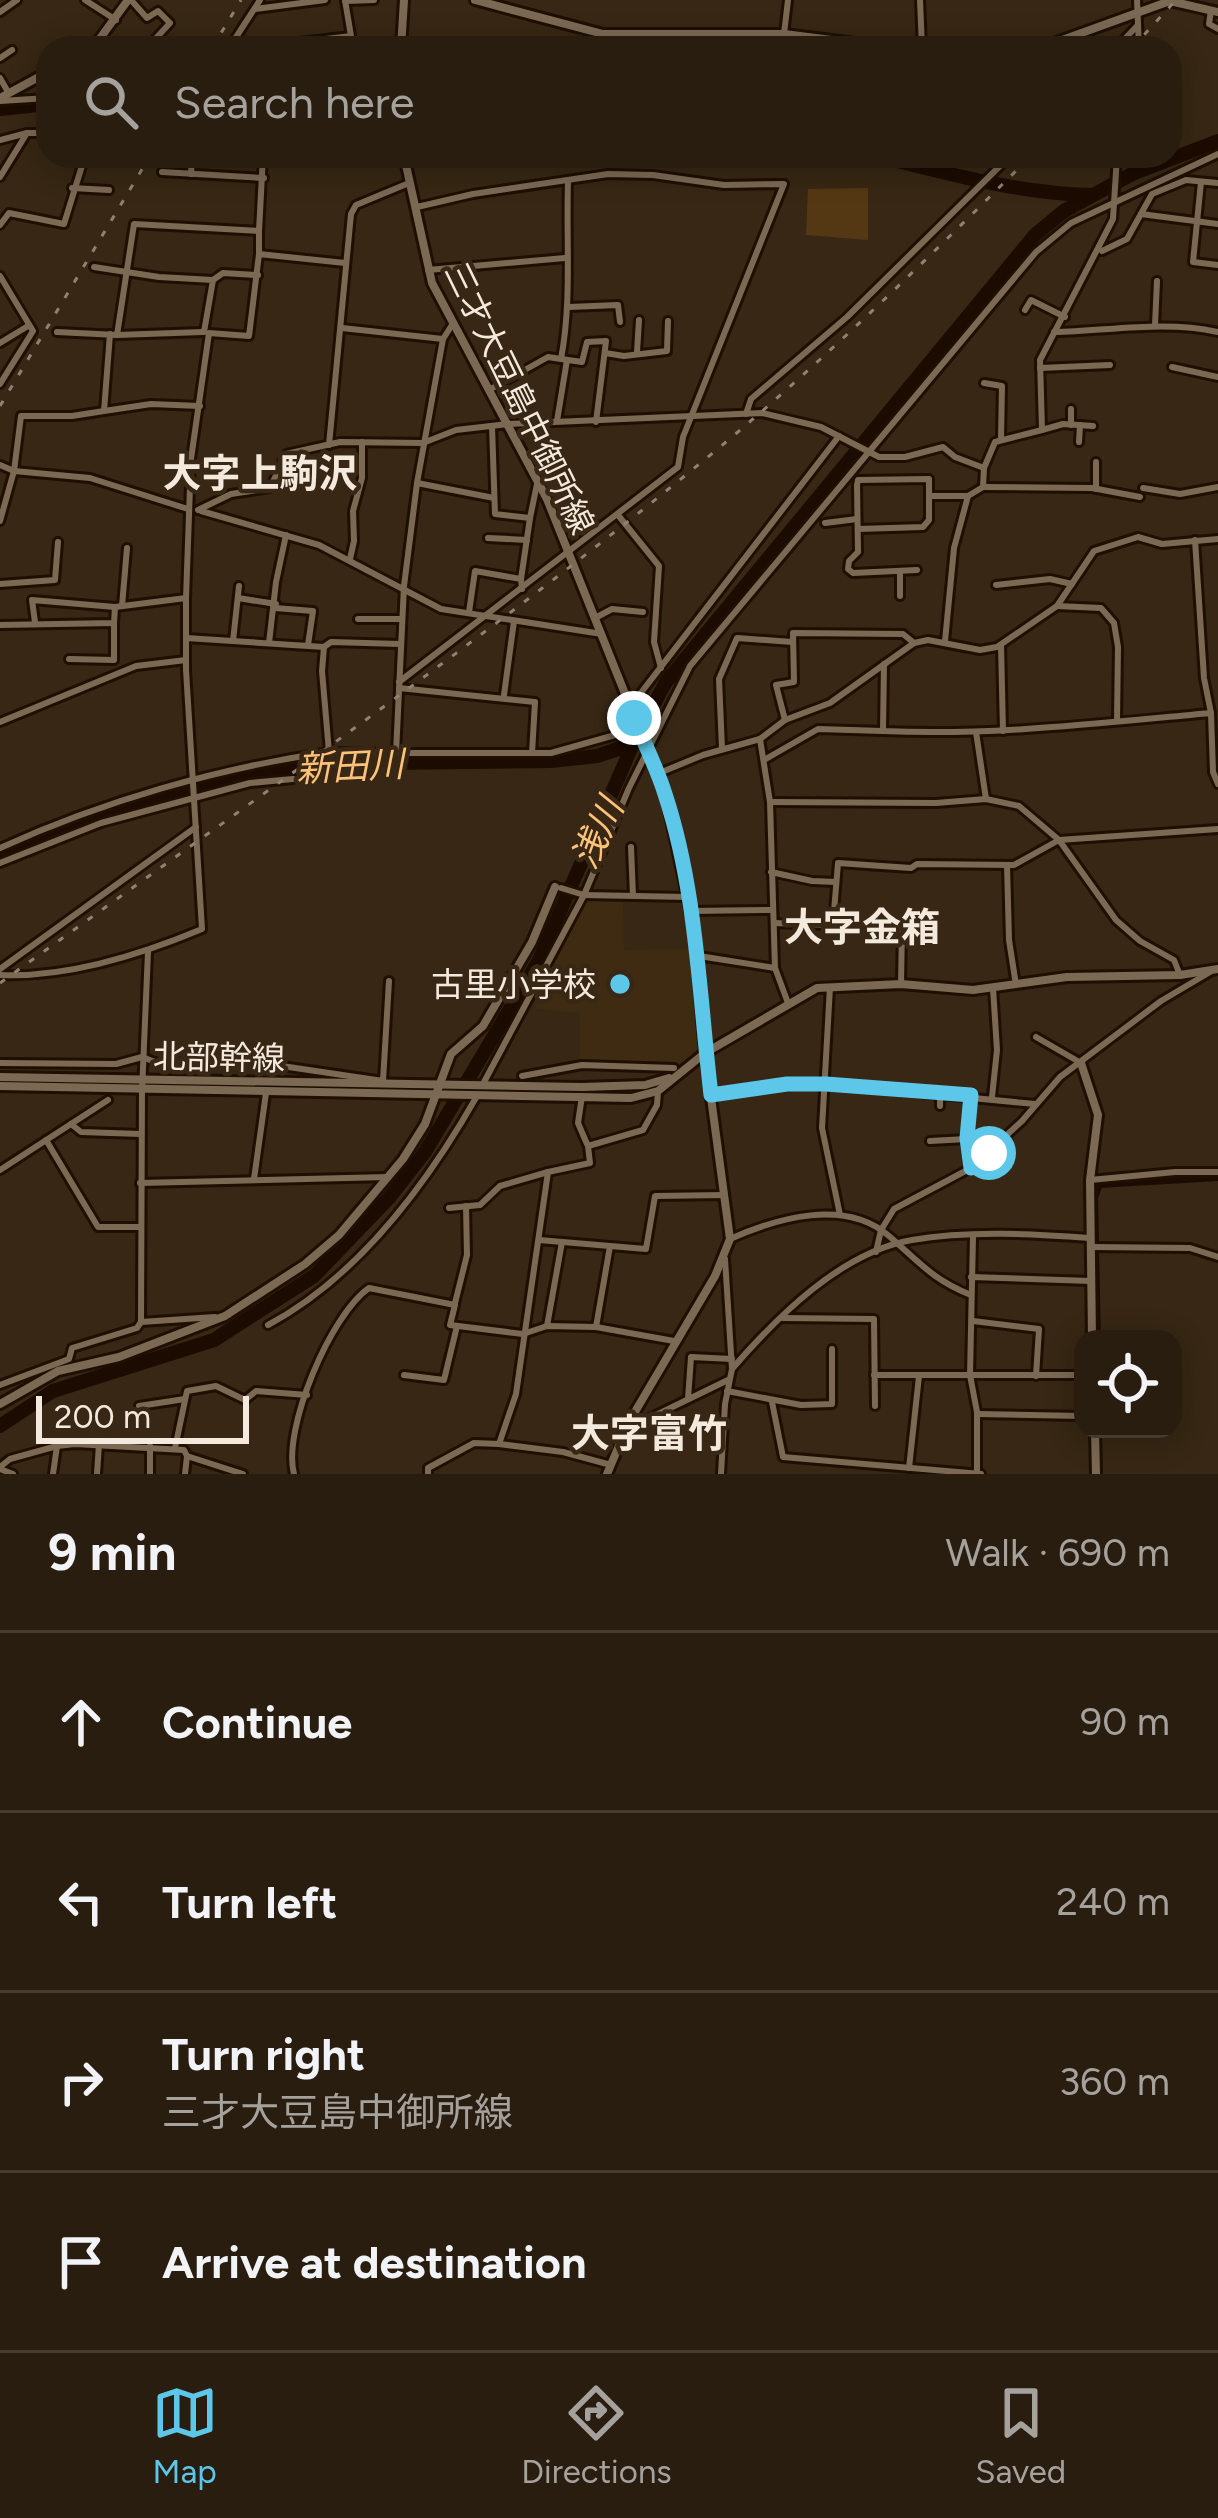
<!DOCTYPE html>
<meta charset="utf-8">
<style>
body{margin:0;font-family:Figtree,"Noto Sans JP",sans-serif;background:#352a1d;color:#f1f3f6}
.controls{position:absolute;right:36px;bottom:36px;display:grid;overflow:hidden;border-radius:24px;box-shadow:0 6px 30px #0003}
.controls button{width:108px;height:108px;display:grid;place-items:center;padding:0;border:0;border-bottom:3px solid #453b2f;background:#291d0f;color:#f1f3f6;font:60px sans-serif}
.scale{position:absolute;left:36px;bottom:30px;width:213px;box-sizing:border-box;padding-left:12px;border:6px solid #f4e9dd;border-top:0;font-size:33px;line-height:42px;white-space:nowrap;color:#f4e9dd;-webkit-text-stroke:9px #372714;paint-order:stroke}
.stop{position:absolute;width:36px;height:36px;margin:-27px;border:9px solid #5cc7e8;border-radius:50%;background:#fff}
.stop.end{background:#5cc7e8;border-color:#fff;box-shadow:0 3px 12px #0008}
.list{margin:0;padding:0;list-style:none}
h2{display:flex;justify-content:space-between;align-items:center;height:156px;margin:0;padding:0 48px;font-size:51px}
h2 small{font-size:39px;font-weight:400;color:#a5a29e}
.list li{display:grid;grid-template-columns:78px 1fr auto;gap:36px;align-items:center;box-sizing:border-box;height:180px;padding:0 48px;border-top:3px solid #453b2f}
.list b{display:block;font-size:45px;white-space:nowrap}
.list p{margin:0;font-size:39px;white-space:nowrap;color:#a5a29e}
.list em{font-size:39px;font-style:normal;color:#a5a29e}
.icon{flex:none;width:66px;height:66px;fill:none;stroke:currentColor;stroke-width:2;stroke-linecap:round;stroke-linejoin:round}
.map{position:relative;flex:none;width:1218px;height:1474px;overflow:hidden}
.search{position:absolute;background:#291d0f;box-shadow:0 6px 30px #0003;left:36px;right:36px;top:36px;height:132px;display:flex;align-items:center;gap:30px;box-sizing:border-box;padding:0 42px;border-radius:36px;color:#a5a29e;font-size:45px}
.sheet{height:876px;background:#291d0f}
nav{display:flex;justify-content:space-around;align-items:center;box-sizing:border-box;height:168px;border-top:3px solid #453b2f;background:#291d0f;font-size:33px;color:#a5a29e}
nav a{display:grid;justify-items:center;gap:6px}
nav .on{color:#5cc7e8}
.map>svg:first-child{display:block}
.built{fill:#3f2b12}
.green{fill:#543813}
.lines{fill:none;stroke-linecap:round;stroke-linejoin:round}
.canal{stroke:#1c0b00;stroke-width:8}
.river{stroke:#1c0b00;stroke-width:14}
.street-casing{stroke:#1e0f00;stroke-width:12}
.secondary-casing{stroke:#1e0f00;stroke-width:14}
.street{stroke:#7b6954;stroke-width:6}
.secondary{stroke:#7b6954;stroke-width:8}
.rail{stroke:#908272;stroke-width:3;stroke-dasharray:6 12;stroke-linecap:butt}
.route{stroke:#5cc7e8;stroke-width:15}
.poi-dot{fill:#5cc7e8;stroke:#372714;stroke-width:4.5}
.labels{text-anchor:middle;stroke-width:9;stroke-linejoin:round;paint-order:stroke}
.street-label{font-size:33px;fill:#f4e9dd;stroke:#372714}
.poi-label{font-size:33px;fill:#f4e9dd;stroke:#372714;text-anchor:end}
.water-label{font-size:36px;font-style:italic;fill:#fec27a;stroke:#372714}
.quarter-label{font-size:39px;font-weight:bold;fill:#f4e9dd;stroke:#372714}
</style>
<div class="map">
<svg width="1218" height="1474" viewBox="0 0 1218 1474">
<rect width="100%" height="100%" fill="#372714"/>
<path class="built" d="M585 901 623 902 624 950 693 949 700 1047 682 1063 580 1061V1013L536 1009 538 992Z"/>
<path class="green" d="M868 188V240L806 235 808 189Z"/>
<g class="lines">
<g class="canal">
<path d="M1095 1244 1094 1197 1099 1184 1218 1177"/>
<path d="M1095 1251 1097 1339"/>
</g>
<g class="river">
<path d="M0 109 48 104"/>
<path d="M878 156C949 174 1017 193 1090 195"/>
<path d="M0 857 114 814 300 764 551 761 597 756 618 749 635 737"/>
<path d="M0 1426 53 1391 214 1340 314 1276 389 1198 425 1152 539 960 637 735 666 682 1035 235 1064 211 1132 174 1218 141"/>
</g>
<g class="street-casing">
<g id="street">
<path d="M85 0 116 20"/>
<path d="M131 0 147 18 158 11 170 23 147 48"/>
<path d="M920 0 922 48"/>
<path d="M1137 0 1139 48"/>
<path d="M345 1 374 0"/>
<path d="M255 9 325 0"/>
<path d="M1211 10 1209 24 1218 29"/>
<path d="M0 12 17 0"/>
<path d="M784 34 788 0"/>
<path d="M229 48 260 0"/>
<path d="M249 48 351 36 345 0"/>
<path d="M1116 48 1138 25"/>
<path d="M0 58 12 50"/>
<path d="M0 78 8 92"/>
<path d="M0 101 48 98"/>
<path d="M0 140 27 133"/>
<path d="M162 172 264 178"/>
<path d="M191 174 192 156"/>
<path d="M0 177 27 133H48"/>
<path d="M568 182C566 241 572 301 561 359L582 362 587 342 606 341 596 422"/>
<path d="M1201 182 1193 262 1218 265"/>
<path d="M72 188 109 190"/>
<path d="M1141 214 1218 224"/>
<path d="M0 225 9 213 64 224 85 156"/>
<path d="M259 231V254"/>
<path d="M1102 251 1127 239 1152 194 1186 180 1218 183"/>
<path d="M94 267 159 277 213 280 204 332"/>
<path d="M428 270 565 258"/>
<path d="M0 276 33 331 0 384"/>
<path d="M213 280 223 273 258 275"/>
<path d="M569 307 618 305 620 322"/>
<path d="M1025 310 1031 300 1065 317"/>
<path d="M1155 325 1157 281"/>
<path d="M342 328 443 339"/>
<path d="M57 332 117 335 134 224 259 231 263 156"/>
<path d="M1054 332C1109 331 1164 320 1218 332"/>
<path d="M110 334 104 411 151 404 200 406"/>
<path d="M117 335 203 332"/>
<path d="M0 343 28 326"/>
<path d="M637 352 639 320"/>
<path d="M605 353 624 356 667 351 668 321"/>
<path d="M1172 367 1218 377"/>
<path d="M1040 368 1110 365"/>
<path d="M984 383 1002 386 1001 438"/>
<path d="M489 390 548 357 561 359"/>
<path d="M746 414 751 399 847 317 1010 156"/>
<path d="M557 421 567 360"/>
<path d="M1071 425V409"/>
<path d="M492 426 495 514 530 518 537 484"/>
<path d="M1042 430 1063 424 1093 426"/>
<path d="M1079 442 1080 425"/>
<path d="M329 445 351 214 356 205 409 183"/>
<path d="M0 465 14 471 90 478 188 509"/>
<path d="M417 483 494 498"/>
<path d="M983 487 1092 488 1140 497"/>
<path d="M1143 488 1180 494 1218 487"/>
<path d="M1096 489V462"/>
<path d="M930 496H968"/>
<path d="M198 510 231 494 270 488 286 454 340 442 423 443 456 430 508 424 762 413 821 427 879 457H905L943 447 955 457 984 468"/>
<path d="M201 511 319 545 441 609 602 634"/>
<path d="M618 515 659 566 654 642 661 668"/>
<path d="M0 521 14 471 21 416H72L104 411"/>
<path d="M825 523 857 519"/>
<path d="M858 529 923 527 929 520V479L858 480 857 485 858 552 849 561 848 569 853 573 917 570"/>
<path d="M488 538 527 540"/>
<path d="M350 559 354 541 353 511 362 478V442"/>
<path d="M521 579 530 518"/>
<path d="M0 584 55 580 58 542"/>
<path d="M996 585 1050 579 1072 584"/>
<path d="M900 596V571"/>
<path d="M238 598 276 604"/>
<path d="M122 606 127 548"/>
<path d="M1057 606 1101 608 1114 623 1118 647 1117 721"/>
<path d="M275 608 313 611 308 645"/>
<path d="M469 612 475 571 521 579 522 589"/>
<path d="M595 618 612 609 643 612"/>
<path d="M358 619H402"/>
<path d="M35 622 32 600 115 607 186 598"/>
<path d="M0 625 114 623 115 607"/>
<path d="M186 638 324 647"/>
<path d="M233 641 239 586"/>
<path d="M945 641 954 548 968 496 983 487 984 468 995 442 1042 430 1040 360 1113 219 1117 156"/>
<path d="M269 643 276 582 286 535"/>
<path d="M400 644 331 642 324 647 322 671 329 752 396 753 404 586 417 483 443 339 452 325"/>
<path d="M1001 645 1003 731"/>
<path d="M69 659 114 660V623"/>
<path d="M884 664 883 731C993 736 1101 723 1211 713L1204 678 1195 540"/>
<path d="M399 682 678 467 683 437 784 184 724 185 653 175 608 174 473 194 417 207"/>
<path d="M399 688 535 702 532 753"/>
<path d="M504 695 514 621"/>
<path d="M1211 713 1213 772 1218 784"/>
<path d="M785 720 776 685 794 682 793 633 903 634 914 643"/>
<path d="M0 722 136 666 186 660"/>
<path d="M976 732 986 799"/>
<path d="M760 739 770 802 775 968 788 1003"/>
<path d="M722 749 719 679 737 638 792 642"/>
<path d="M396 753H551L615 735 630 707 839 436"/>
<path d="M764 760 818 729 883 731"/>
<path d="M657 774 703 755 760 739 785 720 830 703 914 643 928 640 980 650 997 647 1057 606 1094 551 1138 537 1162 544 1218 539"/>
<path d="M770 802 936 803 986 799 1019 806 1059 840 1116 920 1140 941 1174 960 1180 975"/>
<path d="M631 847 633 896"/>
<path d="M0 848C103 801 218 768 329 752"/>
<path d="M0 863 101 823 250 783 293 779"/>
<path d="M1007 865 1009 940 1016 985"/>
<path d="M771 872 812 881 836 882"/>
<path d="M561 888 584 895 687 897"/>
<path d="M689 911 772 910"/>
<path d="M774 923 902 928 901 984"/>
<path d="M833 924 838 863 911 868 917 864 1014 865 1059 840 1218 829"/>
<path d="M699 956 775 968"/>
<path d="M0 969 196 827"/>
<path d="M0 975C68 978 140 955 202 929L186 670V598L191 459 209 333 249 336 259 254 345 263"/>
<path d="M830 987 822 1128 840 1215"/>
<path d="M1036 1037 1081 1063"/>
<path d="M0 1063 116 1064 142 1057 158 1063 255 1062 383 1081 389 981"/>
<path d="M522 1076 582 1065 674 1068"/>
<path d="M483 1084 584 895 629 788 690 666 1036 252 1071 223 1218 154"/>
<path d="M711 1095 786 1084H827L1035 1104"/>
<path d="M582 1096 578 1123 587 1144"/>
<path d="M992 1097 997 1050 993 988"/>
<path d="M940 1106V1093"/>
<path d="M71 1124 81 1132 141 1134"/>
<path d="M46 1140 98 1227H139"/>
<path d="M930 1141 967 1139"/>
<path d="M971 1168 967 1140 971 1095"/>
<path d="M0 1170 108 1100"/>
<path d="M254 1179 266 1093"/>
<path d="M1090 1180 1175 1172H1218"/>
<path d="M140 1183 388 1177"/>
<path d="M449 1208 480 1205 500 1186 548 1172"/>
<path d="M973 1237 970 1375 977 1412V1472"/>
<path d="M730 1239C777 1218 845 1198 889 1236 919 1262 933 1280 971 1295"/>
<path d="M539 1240 610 1246"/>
<path d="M1091 1247 1190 1248 1218 1257"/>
<path d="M876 1252 881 1230 894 1209 971 1168 1022 1121 1060 1077 1161 1001 1210 972"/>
<path d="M971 1277 1091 1281"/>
<path d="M455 1303 467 1255 466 1206"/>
<path d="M783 1318 874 1319 875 1406"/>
<path d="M973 1321 1039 1329 1036 1376"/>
<path d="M141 1322 215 1317"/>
<path d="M268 1325C358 1277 427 1184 477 1096"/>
<path d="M547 1326 562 1242"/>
<path d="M596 1327 610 1246 646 1249 655 1196 725 1195"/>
<path d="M732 1369C777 1317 841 1252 912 1240 970 1230 1033 1234 1090 1238"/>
<path d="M404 1375 444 1380 457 1326"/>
<path d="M874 1375H1083"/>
<path d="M0 1385 69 1359 72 1348 137 1328 141 1322 142 1091 148 952"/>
<path d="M727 1391 801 1405 832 1404V1349"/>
<path d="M688 1399 691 1357 732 1359"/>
<path d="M772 1402 783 1457 981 1474"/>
<path d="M139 1406 185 1399"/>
<path d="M977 1414 1083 1416"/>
<path d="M625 1430 728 1380"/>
<path d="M499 1444 563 1452 611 1465"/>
<path d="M175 1448 187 1391 216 1386 245 1400 256 1391 307 1395"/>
<path d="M187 1456 243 1474"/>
<path d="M0 1467 10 1459 57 1446"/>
<path d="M909 1468 919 1376"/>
<path d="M0 1469 13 1474"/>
<path d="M53 1474 57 1446 75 1444 184 1450 187 1456 185 1474"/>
<path d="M97 1474 99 1444"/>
<path d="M150 1474V1446"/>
<path d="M294 1474C282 1429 331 1314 369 1288L455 1305 450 1325 523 1334 547 1326 596 1327 674 1341"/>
<path d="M428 1474V1468L474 1443 499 1444 516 1394 548 1172 590 1163 588 1146 643 1130 657 1105 658 1091"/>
<path d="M721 1474 725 1404 732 1369 725 1259"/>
</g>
</g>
<g class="secondary-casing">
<g id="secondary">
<path d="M475 0 603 34H784L887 47 925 48"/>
<path d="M93 48 128 0"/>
<path d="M401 48 404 0"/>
<path d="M1028 48 1051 44 1170 1 1218 12"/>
<path d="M0 98 48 72"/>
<path d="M404 156 432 283 547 499 666 796 694 927 705 1053 730 1239 715 1276 629 1422 607 1474"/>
<path d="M1081 1063 1098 1115 1090 1180 1092 1339"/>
<path d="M0 1077 582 1087 645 1085 669 1078"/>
<path d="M0 1086 631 1098 658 1091 705 1053 817 988 901 984 973 990 1067 977 1180 975 1218 969"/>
<path d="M0 1404 58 1371 119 1357 225 1316 305 1264 339 1235 403 1159 425 1124 451 1054 483 1026 532 942 555 887"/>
<path d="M1095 1429 1096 1474"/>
</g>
</g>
<use href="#street" class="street"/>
<use href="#secondary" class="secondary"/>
<g class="rail">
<path d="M212 48 241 0"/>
<path d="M1132 48 1176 0"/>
<path d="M0 406 150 156"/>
<path d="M0 983C242 808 489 638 720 447 829 356 930 256 1031 156"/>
</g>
</g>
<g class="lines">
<path class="route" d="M634 718C644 743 657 768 665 794 697 891 699 995 711 1095L787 1084H826L971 1095 967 1138 971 1168 989 1153"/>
</g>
<circle class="poi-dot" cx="620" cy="984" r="12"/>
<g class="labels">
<g class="street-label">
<text transform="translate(520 398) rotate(64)" y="12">三才大豆島中御所線</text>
<text transform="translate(219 1057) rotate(1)" y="12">北部幹線</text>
</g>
<g class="poi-label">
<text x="596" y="996">古里小学校</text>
</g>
<g class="water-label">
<text transform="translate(350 766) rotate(-3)" y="13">新田川</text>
<text transform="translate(597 833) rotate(-65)" y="13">浅川</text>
</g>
<g class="quarter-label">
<text x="260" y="487">大字上駒沢</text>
<text x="862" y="941">大字金箱</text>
<text x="649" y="1447">大字富竹</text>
</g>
</g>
</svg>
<div class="controls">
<button><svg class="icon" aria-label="locate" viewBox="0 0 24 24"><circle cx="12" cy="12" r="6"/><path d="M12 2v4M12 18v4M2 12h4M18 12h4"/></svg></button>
</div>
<div class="scale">200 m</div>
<div class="stop" style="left:989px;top:1153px"></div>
<div class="stop end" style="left:634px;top:718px"></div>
<div class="search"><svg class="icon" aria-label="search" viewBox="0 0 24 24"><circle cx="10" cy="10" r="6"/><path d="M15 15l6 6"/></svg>Search here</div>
</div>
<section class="sheet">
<h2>9 min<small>Walk · 690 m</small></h2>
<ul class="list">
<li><svg class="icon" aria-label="ahead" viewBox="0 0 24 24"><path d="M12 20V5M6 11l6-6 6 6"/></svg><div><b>Continue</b></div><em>90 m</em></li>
<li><svg class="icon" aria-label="left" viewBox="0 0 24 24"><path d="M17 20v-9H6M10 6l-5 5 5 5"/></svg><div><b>Turn left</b></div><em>240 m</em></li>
<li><svg class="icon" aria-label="right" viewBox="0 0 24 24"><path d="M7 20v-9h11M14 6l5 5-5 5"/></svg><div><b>Turn right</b><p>三才大豆島中御所線</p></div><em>360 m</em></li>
<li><svg class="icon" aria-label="arrive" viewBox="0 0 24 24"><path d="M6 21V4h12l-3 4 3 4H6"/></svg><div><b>Arrive at destination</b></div></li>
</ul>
</section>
<nav>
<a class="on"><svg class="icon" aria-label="map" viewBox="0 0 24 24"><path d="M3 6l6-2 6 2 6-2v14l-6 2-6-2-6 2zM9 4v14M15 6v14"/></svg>Map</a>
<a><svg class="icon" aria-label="directions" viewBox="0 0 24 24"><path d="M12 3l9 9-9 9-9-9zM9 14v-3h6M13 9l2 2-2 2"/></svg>Directions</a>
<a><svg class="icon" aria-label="saved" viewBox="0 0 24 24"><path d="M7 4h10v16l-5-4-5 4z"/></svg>Saved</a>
</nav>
